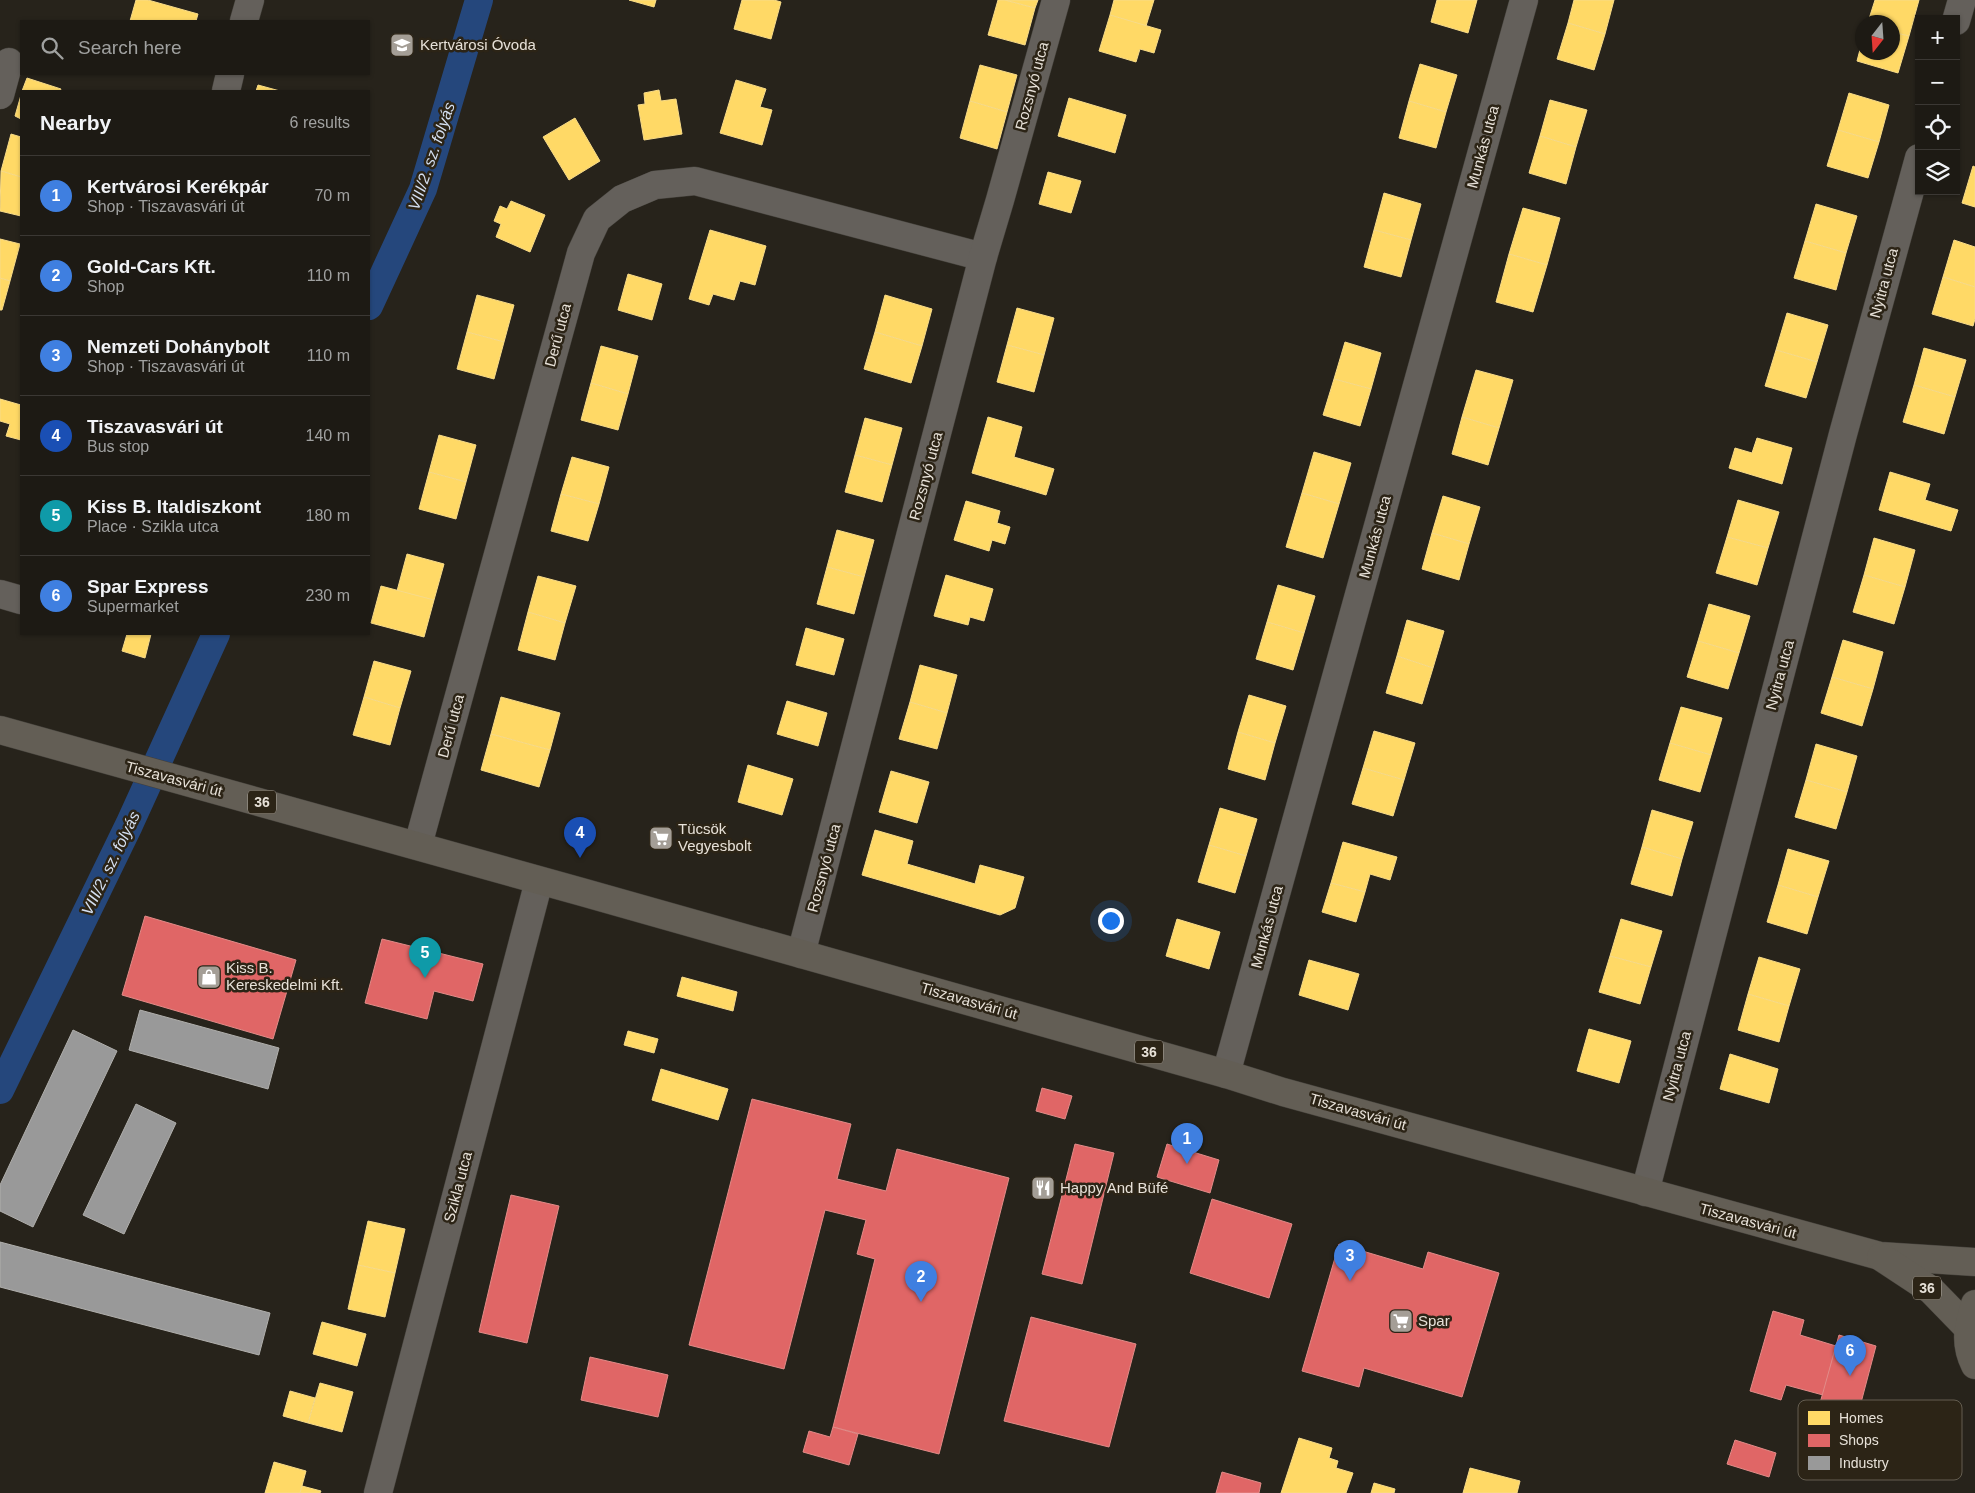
<!DOCTYPE html>
<meta charset="utf-8">
<style>
body{margin:0;font-family:Arial,sans-serif;background:#25231d;color:#f1f3f6}
.controls{position:absolute;right:15px;top:15px;display:grid;overflow:hidden;border-radius:0px;box-shadow:0 1px 4px #0004}
.controls button{width:45px;height:45px;display:grid;place-items:center;padding:0;border:0;border-bottom:1px solid #3b3834;background:#1d1a14;color:#f1f3f6;font:25px sans-serif}
.compass{position:absolute;left:1855px;top:15px;width:45px;height:45px;border-radius:50%;background:#1d1a14;box-shadow:0 1px 4px #0004;rotate:197deg}
.you{position:absolute;left:1110px;top:920px;width:18px;height:18px;margin:-12px;border:4px solid #fff;border-radius:50%;background:#1a73e8;box-shadow:0 0 0 8px #1a73e833}
.badge{display:grid;place-items:center;width:32px;height:32px;border-radius:50%;background:#a49e96;color:#fff;font-size:16px;font-weight:700}
.pin{position:absolute;translate:-50% -41px;filter:drop-shadow(0 1px 2px #0008)}
.pin::after{content:'';position:absolute;top:26px;width:18px;height:15px;background:inherit;clip-path:polygon(0 0,100% 0,50% 100%)}
.list{margin:0;padding:0;list-style:none}
h2{display:flex;justify-content:space-between;align-items:center;height:65px;margin:0;padding:0 20px;font-size:21px}
h2 small{font-size:16px;font-weight:400;color:#a0a1a0}
.list li{display:grid;grid-template-columns:32px 1fr auto;gap:15px;align-items:center;box-sizing:border-box;height:80px;padding:0 20px;border-top:1px solid #3b3834}
.list b{display:block;font-size:19px;white-space:nowrap}
.list p{margin:0;font-size:16px;white-space:nowrap;color:#a0a1a0}
.list em{font-size:16px;font-style:normal;color:#a0a1a0}
.icon{flex:none;width:28px;height:28px;fill:none;stroke:currentColor;stroke-width:2;stroke-linecap:round;stroke-linejoin:round}
.map{position:relative;flex:none;width:1975px;height:1493px;overflow:hidden}
.search{position:absolute;background:#1d1a14;box-shadow:0 1px 4px #0004;left:20px;top:20px;width:350px;height:55px;display:flex;align-items:center;gap:12px;box-sizing:border-box;padding:0 18px;border-radius:0px;color:#a0a1a0;font-size:19px}
.panel{position:absolute;background:#1d1a14;box-shadow:0 1px 4px #0004;left:20px;top:90px;width:350px;height:545px;border-radius:0px}
.map>svg:first-child{display:block}
.homes{fill:#ffd966;stroke:#f8db88}
.shops{fill:#e06666;stroke:#e28b88}
.industry{fill:#999;stroke:#b0afac}
.lines{fill:none;stroke-linecap:round;stroke-linejoin:round}
.canal{stroke:#25477c;stroke-width:28}
.minor-casing{stroke:#423f39;stroke-width:29}
.major-casing{stroke:#423f39;stroke-width:29}
.minor{stroke:#64605b;stroke-width:28}
.major{stroke:#635e55;stroke-width:28}
.labels{text-anchor:middle;stroke-width:5;stroke-linejoin:round;paint-order:stroke}
.shield{fill:#2c2416;stroke:#afa89e;stroke-width:1}
.shield-label{font-size:14px;font-weight:bold;fill:#e7e1d8}
.poi-label{font-size:15px;fill:#e7e1d8;stroke:#2c2416;text-anchor:start}
.street-label{font-size:15px;fill:#e7e1d8;stroke:#2c2416}
.water-label{font-size:16px;font-style:italic;fill:#d4dff1;stroke:#2c2416}
.key{fill:#2c2416;stroke:#645d50;stroke-width:1}
.key-label{font-size:14px;fill:#e7e1d8}
</style>
<div class="map">
<svg width="1975" height="1493" viewBox="0 0 1975 1493">
<rect width="100%" height="100%" fill="#27231b"/>
<g class="homes">
<path d="M136 0H148L198 14 196 21H130Z"/>
<path d="M629 0H656L654 7Z"/>
<path d="M742 0H774L781 2 771 39 734 29Z"/>
<path d="M998 0H1005L1035 8 1025 45 988 35Z"/>
<path d="M1005 0H1038L1035 8Z"/>
<path d="M1114 0H1154L1146 26 1110 15Z"/>
<path d="M1437 0H1477L1468 33 1431 22Z"/>
<path d="M1574 0H1614L1605 34 1568 23Z"/>
<path d="M1875 0H1919L1909 36 1892 32V22H1868Z"/>
<path d="M1110 15 1161 30 1154 53 1140 49 1136 62 1099 51Z"/>
<path d="M1568 23 1605 34 1594 70 1557 59Z"/>
<path d="M1892 32 1909 36 1898 73 1857 61 1862 42V52H1892Z"/>
<path d="M1420 64 1457 75 1446 112 1409 101Z"/>
<path d="M980 65 1017 75 1007 112 970 101Z"/>
<path d="M27 78 61 89 60 91H22Z"/>
<path d="M736 80 766 89 760 107 772 110 762 145 720 133Z"/>
<path d="M258 85 280 91H256Z"/>
<path d="M659 90 661 101 676 99 682 134 644 140 638 105 645 104 644 93Z"/>
<path d="M1849 93 1889 105 1879 142 1838 130Z"/>
<path d="M21 95V119L15 116Z"/>
<path d="M1069 98 1126 115 1115 153 1058 136Z"/>
<path d="M1550 100 1587 110 1576 147 1540 136Z"/>
<path d="M970 101 1007 112 997 149 960 138Z"/>
<path d="M1409 101 1446 112 1436 148 1399 138Z"/>
<path d="M575 118 600 161 569 180 543 137Z"/>
<path d="M1838 130 1879 142 1868 178 1827 166Z"/>
<path d="M11 134 21 137V177L1 171Z"/>
<path d="M1540 136 1576 147 1566 184 1529 173Z"/>
<path d="M1973 166 1975 167V207L1962 203Z"/>
<path d="M1 171 21 177V216L0 211Z"/>
<path d="M1048 172 1081 181 1071 213 1039 204Z"/>
<path d="M1384 193 1421 204 1411 240 1374 230Z"/>
<path d="M511 201 545 215 530 252 496 237 501 224 494 221 500 206 507 209Z"/>
<path d="M1816 204 1857 216 1846 253 1805 241Z"/>
<path d="M1523 208 1560 218 1547 265 1509 254Z"/>
<path d="M710 230 766 246 755 285 740 281 734 300 713 294 709 305 689 299Z"/>
<path d="M1374 230 1411 240 1401 277 1364 267Z"/>
<path d="M0 239 20 244 10 281 0 278Z"/>
<path d="M1954 240 1975 247V287L1943 277Z"/>
<path d="M1805 241 1846 253 1836 290 1794 278Z"/>
<path d="M1509 254 1547 265 1533 312 1496 302Z"/>
<path d="M628 274 662 284 652 320 618 310Z"/>
<path d="M1943 277 1975 287V319L1973 326 1932 314Z"/>
<path d="M0 278 10 281 2 310H0Z"/>
<path d="M477 295 514 305 504 342 467 332Z"/>
<path d="M885 295 932 309 922 346 875 332Z"/>
<path d="M1017 308 1054 318 1044 355 1007 345Z"/>
<path d="M1787 313 1828 325 1817 362 1776 350Z"/>
<path d="M467 332 504 342 494 379 457 369Z"/>
<path d="M875 332 922 346 911 383 864 369Z"/>
<path d="M1345 342 1381 353 1371 389 1334 379Z"/>
<path d="M1007 345 1044 355 1034 392 997 382Z"/>
<path d="M601 346 638 356 628 394 591 383Z"/>
<path d="M1924 348 1966 360 1955 397 1914 385Z"/>
<path d="M1776 350 1817 362 1806 398 1765 386Z"/>
<path d="M1476 370 1513 380 1499 428 1462 417Z"/>
<path d="M1334 379 1371 389 1360 426 1323 415Z"/>
<path d="M591 383 628 394 618 430 581 420Z"/>
<path d="M1914 385 1955 397 1944 434 1903 422Z"/>
<path d="M0 399 21 405V440L6 436 10 424 0 421Z"/>
<path d="M988 417 1022 427 1014 457 1054 469 1046 495 972 473Z"/>
<path d="M1462 417 1499 428 1488 465 1452 454Z"/>
<path d="M865 418 902 428 892 465 855 455Z"/>
<path d="M439 435 476 445 466 482 429 472Z"/>
<path d="M1757 438 1792 448 1782 484 1729 468 1735 448 1752 453Z"/>
<path d="M1314 452 1351 463 1339 504 1302 493Z"/>
<path d="M855 455 892 465 882 502 845 492Z"/>
<path d="M572 457 609 467 599 504 561 494Z"/>
<path d="M429 472 466 482 456 519 419 509Z"/>
<path d="M1890 472 1930 484 1925 500 1958 510 1951 531 1879 510Z"/>
<path d="M1302 493 1339 504 1323 558 1286 547Z"/>
<path d="M561 494 599 504 588 541 551 531Z"/>
<path d="M1443 496 1480 507 1469 544 1432 533Z"/>
<path d="M1738 500 1779 512 1768 548 1727 537Z"/>
<path d="M966 501 1000 511 997 523 1010 527 1005 544 992 540 989 551 954 540Z"/>
<path d="M837 530 874 540 864 577 827 567Z"/>
<path d="M1432 533 1469 544 1459 580 1422 569Z"/>
<path d="M1727 537 1768 548 1757 585 1716 573Z"/>
<path d="M1874 538 1915 550 1905 587 1864 575Z"/>
<path d="M407 554 444 564 434 600 397 591Z"/>
<path d="M827 567 864 577 854 614 817 604Z"/>
<path d="M946 575 993 589 984 621 970 617 968 625 934 616Z"/>
<path d="M1864 575 1905 587 1894 624 1853 612Z"/>
<path d="M538 576 576 586 565 623 528 612Z"/>
<path d="M1278 585 1315 596 1304 633 1267 622Z"/>
<path d="M381 586 434 600 424 637 371 623Z"/>
<path d="M1709 604 1750 616 1739 653 1698 641Z"/>
<path d="M528 612 565 623 555 660 518 650Z"/>
<path d="M1407 620 1444 631 1433 668 1397 656Z"/>
<path d="M1267 622 1304 633 1293 670 1256 659Z"/>
<path d="M806 628 844 639 834 675 796 665Z"/>
<path d="M127 634H151L145 658 122 651Z"/>
<path d="M1843 640 1883 652 1873 689 1832 677Z"/>
<path d="M1698 641 1739 653 1728 689 1687 677Z"/>
<path d="M1397 656 1433 668 1422 704 1386 693Z"/>
<path d="M374 661 411 671 400 708 364 697Z"/>
<path d="M920 665 957 675 947 713 910 702Z"/>
<path d="M1832 677 1873 689 1862 726 1821 713Z"/>
<path d="M1249 695 1286 706 1275 743 1238 732Z"/>
<path d="M364 697 400 708 390 745 353 735Z"/>
<path d="M501 697 560 713 550 750 491 734Z"/>
<path d="M787 701 827 713 818 746 777 734Z"/>
<path d="M910 702 947 713 937 749 899 739Z"/>
<path d="M1681 707 1722 718 1711 755 1670 743Z"/>
<path d="M1374 731 1415 743 1404 780 1363 768Z"/>
<path d="M1238 732 1275 743 1265 780 1228 769Z"/>
<path d="M491 734 550 750 539 787 481 770Z"/>
<path d="M1670 743 1711 755 1700 792 1659 780Z"/>
<path d="M1816 744 1857 756 1847 792 1806 780Z"/>
<path d="M748 765 793 779 782 815 738 802Z"/>
<path d="M1363 768 1404 780 1393 816 1352 804Z"/>
<path d="M891 771 929 782 917 823 879 812Z"/>
<path d="M1806 780 1847 792 1836 829 1795 817Z"/>
<path d="M1220 808 1257 819 1246 856 1209 845Z"/>
<path d="M1652 810 1693 822 1682 859 1642 847Z"/>
<path d="M875 830 913 841 907 864 975 884 980 865 1024 877 1015 908 1000 915 862 875Z"/>
<path d="M1343 842 1397 857 1390 880 1370 874 1365 892 1331 883Z"/>
<path d="M1209 845 1246 856 1235 893 1198 882Z"/>
<path d="M1642 847 1682 859 1672 896 1631 884Z"/>
<path d="M1788 849 1829 861 1818 897 1778 885Z"/>
<path d="M1331 883 1365 892 1356 922 1322 912Z"/>
<path d="M1778 885 1818 897 1807 934 1767 922Z"/>
<path d="M1177 919 1220 932 1209 969 1166 956Z"/>
<path d="M1621 919 1662 931 1651 967 1610 956Z"/>
<path d="M1610 956 1651 967 1640 1004 1599 992Z"/>
<path d="M1759 957 1800 969 1789 1006 1748 994Z"/>
<path d="M1309 960 1359 974 1348 1010 1299 995Z"/>
<path d="M682 977 737 992 733 1011 677 996Z"/>
<path d="M1748 994 1789 1006 1779 1042 1738 1030Z"/>
<path d="M1589 1029 1631 1041 1619 1083 1577 1071Z"/>
<path d="M628 1031 658 1039 654 1053 624 1045Z"/>
<path d="M1730 1054 1778 1069 1769 1103 1720 1089Z"/>
<path d="M661 1069 728 1089 718 1120 652 1100Z"/>
<path d="M368 1221 405 1229 395 1273 358 1265Z"/>
<path d="M358 1265 395 1273 385 1317 348 1309Z"/>
<path d="M322 1322 366 1334 357 1366 313 1354Z"/>
<path d="M320 1383 353 1392 342 1432 308 1423Z"/>
<path d="M290 1391 315 1398 308 1423 283 1416Z"/>
<path d="M1299 1438 1332 1448 1329 1458 1338 1461 1336 1468 1353 1473 1346 1493H1281Z"/>
<path d="M274 1462 306 1471 300 1493H265Z"/>
<path d="M1470 1468 1520 1481 1517 1493H1463Z"/>
<path d="M1374 1483 1395 1489 1394 1493H1371Z"/>
<path d="M302 1486 321 1491 320 1493H300Z"/>
</g>
<g class="shops">
<path d="M145 916 296 960 273 1039 122 995Z"/>
<path d="M382 939 483 964 473 1001 434 991 427 1019 365 1003Z"/>
<path d="M1042 1088 1072 1096 1065 1119 1036 1111Z"/>
<path d="M752 1099 851 1124 837 1179 886 1191 897 1149 1009 1178 939 1454 833 1427 875 1259 857 1254 866 1220 825 1210 784 1369 689 1345Z"/>
<path d="M1075 1144 1114 1153 1082 1284 1042 1274Z"/>
<path d="M1167 1144 1219 1160 1210 1193 1157 1177Z"/>
<path d="M511 1195 559 1206 527 1343 479 1332Z"/>
<path d="M1212 1199 1292 1224 1269 1298 1190 1273Z"/>
<path d="M1339 1244 1423 1269 1428 1252 1499 1273 1462 1397 1364 1368 1359 1387 1302 1371Z"/>
<path d="M1773 1311 1804 1320 1800 1335 1836 1346 1823 1395 1786 1385 1781 1400 1750 1391Z"/>
<path d="M1031 1317 1136 1344 1109 1447 1004 1421Z"/>
<path d="M1839 1335 1876 1346 1858 1414 1820 1403Z"/>
<path d="M590 1357 668 1375 658 1417 581 1400Z"/>
<path d="M833 1427 858 1434 849 1465 803 1452 809 1431 830 1437Z"/>
<path d="M1735 1440 1776 1453 1769 1477 1727 1464Z"/>
<path d="M1222 1472 1261 1483 1259 1493H1216Z"/>
</g>
<g class="industry">
<path d="M140 1010 279 1048 268 1089 129 1050Z"/>
<path d="M73 1030 117 1051 33 1227 0 1211V1185Z"/>
<path d="M136 1104 176 1123 124 1234 83 1215Z"/>
<path d="M0 1242 270 1313 259 1355 0 1287Z"/>
</g>
<g class="lines">
<g class="canal">
<path d="M369 306 423 189 479 0"/>
<path d="M0 1090 129 825 216 634"/>
</g>
<g class="minor-casing">
<g id="minor">
<path d="M244 21 250 0"/>
<path d="M1956 21 1962 0"/>
<path d="M226 91 230 74"/>
<path d="M0 95 9 62"/>
<path d="M0 594 21 600"/>
<path d="M418 845 581 253 597 219 622 199 655 185 695 181 983 257"/>
<path d="M801 954 983 257 1000 200 1056 0"/>
<path d="M1226 1074 1524 0"/>
<path d="M1645 1192 1843 434 1919 158"/>
<path d="M378 1493 539 881"/>
</g>
</g>
<g class="major-casing">
<g id="major">
<path d="M0 730C409 842 818 959 1226 1074L1283 1092 1880 1256 1975 1262"/>
<path d="M1881 1257 1931 1290 1968 1328"/>
<path d="M1975 1304C1968 1327 1964 1343 1975 1365"/>
</g>
</g>
<use href="#minor" class="minor"/>
<use href="#major" class="major"/>
</g>
<defs>
<g id="school-square" transform="scale(1.25)"><rect x="-9" y="-9" width="18" height="18" rx="4" fill="#a49e96" stroke="#2c2416"/><path d="M0-5L7-2L0 1L-7-2ZM-4 1L0 2.5L4 1V4Q0 6-4 4Z" fill="#fff"/></g>
<g id="supermarket-square" transform="scale(1.25)"><rect x="-9" y="-9" width="18" height="18" rx="4" fill="#a49e96" stroke="#2c2416"/><path d="M-6-5.5h2.5l.6 2H6L4.5 2H-2.5L-4.4-4H-6ZM-1.5 3.2a1.3 1.3 0 1 0 .1 0ZM3 3.2a1.3 1.3 0 1 0 .1 0Z" fill="#fff"/></g>
<g id="shop-square" transform="scale(1.25)"><rect x="-9" y="-9" width="18" height="18" rx="4" fill="#a49e96" stroke="#2c2416"/><path d="M-5-2.5h2.3a2.7 3.5 0 0 1 5.4 0H5L5.5 6h-11ZM-1.5-2.5h3a1.5 2.3 0 0 0-3 0Z" fill="#fff"/></g>
<g id="restaurant-square" transform="scale(1.25)"><rect x="-9" y="-9" width="18" height="18" rx="4" fill="#a49e96" stroke="#2c2416"/><path d="M-5-6h1v4h1v-4h1v4h1v-4h1v5L-1.5 .5V6h-2V.5L-5-1ZM5-6V6H3V1.5H1.5Q1.5-4 5-6Z" fill="#fff"/></g>
</defs>
<g fill-rule="evenodd">
<use href="#school-square" x="402" y="45"/>
<use href="#supermarket-square" x="661" y="838"/>
<use href="#shop-square" x="209" y="977"/>
<use href="#restaurant-square" x="1043" y="1188"/>
<use href="#supermarket-square" x="1401" y="1321"/>
</g>
<g class="labels">
<g class="shield">
<rect x="248" y="790.5" width="28" height="23" rx="4"/>
<rect x="1135" y="1040.5" width="28" height="23" rx="4"/>
<rect x="1913" y="1276.5" width="28" height="23" rx="4"/>
</g>
<g class="shield-label">
<text x="262" y="807">36</text>
<text x="1149" y="1057">36</text>
<text x="1927" y="1293">36</text>
</g>
<g class="poi-label">
<text x="420" y="50">Kertvárosi Óvoda</text>
<text x="678" y="834">Tücsök<tspan x="678" dy="17">Vegyesbolt</tspan></text>
<text x="226" y="973">Kiss B.<tspan x="226" dy="17">Kereskedelmi Kft.</tspan></text>
<text x="1060" y="1193">Happy And Büfé</text>
<text x="1418" y="1326">Spar</text>
</g>
<g class="street-label">
<text transform="translate(1032 86) rotate(-75)" y="5">Rozsnyó utca</text>
<text transform="translate(1483 147) rotate(-75)" y="5">Munkás utca</text>
<text transform="translate(1884 283) rotate(-75)" y="5">Nyitra utca</text>
<text transform="translate(558 335) rotate(-75)" y="5">Derű utca</text>
<text transform="translate(926 476) rotate(-75)" y="5">Rozsnyó utca</text>
<text transform="translate(1375 537) rotate(-75)" y="5">Munkás utca</text>
<text transform="translate(1780 675) rotate(-75)" y="5">Nyitra utca</text>
<text transform="translate(451 726) rotate(-75)" y="5">Derű utca</text>
<text transform="translate(174 779) rotate(15)" y="5">Tiszavasvári út</text>
<text transform="translate(824 868) rotate(-75)" y="5">Rozsnyó utca</text>
<text transform="translate(1267 927) rotate(-75)" y="5">Munkás utca</text>
<text transform="translate(969 1001) rotate(16)" y="5">Tiszavasvári út</text>
<text transform="translate(1677 1066) rotate(-75)" y="5">Nyitra utca</text>
<text transform="translate(1358 1112) rotate(16)" y="5">Tiszavasvári út</text>
<text transform="translate(458 1187) rotate(-75)" y="5">Szikla utca</text>
<text transform="translate(1748 1221) rotate(15)" y="5">Tiszavasvári út</text>
</g>
<g class="water-label">
<text transform="translate(431 156) rotate(-71)" y="6">VIII/2. sz. folyás</text>
<text transform="translate(110 863) rotate(-64)" y="6">VIII/2. sz. folyás</text>
</g>
</g>
<rect x="1798" y="1400" width="164" height="80" rx="8" class="key"/>
<rect x="1808" y="1411" width="22" height="14" fill="#ffd966"/>
<rect x="1808" y="1434" width="22" height="13" fill="#e06666"/>
<rect x="1808" y="1456" width="22" height="14" fill="#999"/>
<g class="key-label">
<text x="1839" y="1423">Homes</text>
<text x="1839" y="1445">Shops</text>
<text x="1839" y="1468">Industry</text>
</g>
</svg>
<div class="controls">
<button>+</button>
<button>−</button>
<button><svg class="icon" aria-label="locate" viewBox="0 0 24 24"><circle cx="12" cy="12" r="6"/><path d="M12 2v4M12 18v4M2 12h4M18 12h4"/></svg></button>
<button><svg class="icon" aria-label="layers" viewBox="0 0 24 24"><path d="M12 4l9 5-9 5-9-5zM3 14l9 5 9-5"/></svg></button>
</div>
<svg class="compass" viewBox="-18 -18 36 36"><path d="M0-13l5 13h-10z" fill="#e53935"/><path d="M0 13l5-13h-10z" fill="#a0a1a0"/></svg>
<div class="you"></div>
<div class="pin badge" style="left:1187px;top:1164px;background:#3f7fe0">1</div>
<div class="pin badge" style="left:921px;top:1302px;background:#3f7fe0">2</div>
<div class="pin badge" style="left:1350px;top:1281px;background:#3f7fe0">3</div>
<div class="pin badge" style="left:580px;top:858px;background:#1a4fb4">4</div>
<div class="pin badge" style="left:425px;top:978px;background:#0f9aa8">5</div>
<div class="pin badge" style="left:1850px;top:1376px;background:#3f7fe0">6</div>
<div class="search"><svg class="icon" aria-label="search" viewBox="0 0 24 24"><circle cx="10" cy="10" r="6"/><path d="M15 15l6 6"/></svg>Search here</div>
<section class="panel">
<h2>Nearby<small>6 results</small></h2>
<ul class="list">
<li><span class="badge" style="background:#3f7fe0">1</span><div><b>Kertvárosi Kerékpár</b><p>Shop · Tiszavasvári út</p></div><em>70 m</em></li>
<li><span class="badge" style="background:#3f7fe0">2</span><div><b>Gold-Cars Kft.</b><p>Shop</p></div><em>110 m</em></li>
<li><span class="badge" style="background:#3f7fe0">3</span><div><b>Nemzeti Dohánybolt</b><p>Shop · Tiszavasvári út</p></div><em>110 m</em></li>
<li><span class="badge" style="background:#1a4fb4">4</span><div><b>Tiszavasvári út</b><p>Bus stop</p></div><em>140 m</em></li>
<li><span class="badge" style="background:#0f9aa8">5</span><div><b>Kiss B. Italdiszkont</b><p>Place · Szikla utca</p></div><em>180 m</em></li>
<li><span class="badge" style="background:#3f7fe0">6</span><div><b>Spar Express</b><p>Supermarket</p></div><em>230 m</em></li>
</ul>
</section>
</div>
